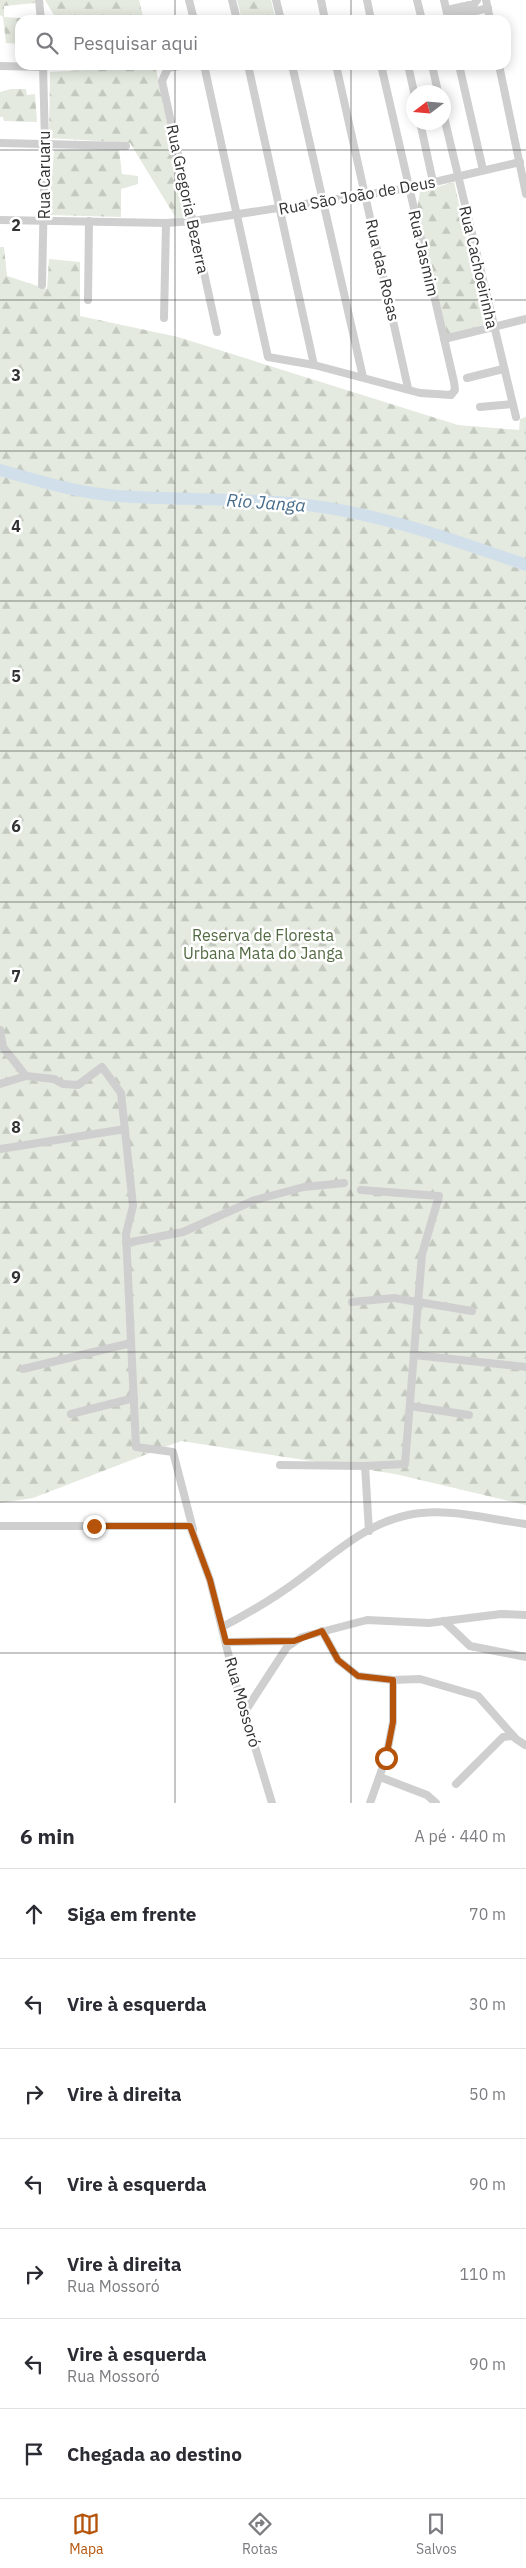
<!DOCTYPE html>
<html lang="pt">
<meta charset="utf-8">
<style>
body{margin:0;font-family:"IBM Plex Sans",sans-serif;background:#f7f7f7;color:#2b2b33}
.compass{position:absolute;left:406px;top:85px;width:45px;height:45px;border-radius:50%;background:#fff;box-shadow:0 2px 12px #0003;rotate:254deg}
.stop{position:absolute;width:15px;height:15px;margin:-11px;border:4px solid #b45309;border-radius:50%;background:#fff}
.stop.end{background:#b45309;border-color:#fff;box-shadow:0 1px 5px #0008}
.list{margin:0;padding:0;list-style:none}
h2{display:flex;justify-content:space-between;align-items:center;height:65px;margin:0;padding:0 20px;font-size:21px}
h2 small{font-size:16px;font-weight:400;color:#7c7c81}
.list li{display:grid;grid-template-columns:32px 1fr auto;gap:15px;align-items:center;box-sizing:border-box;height:90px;padding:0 20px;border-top:1px solid #e1e1e2}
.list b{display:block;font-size:19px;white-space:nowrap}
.list p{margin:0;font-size:16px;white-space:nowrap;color:#7c7c81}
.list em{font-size:16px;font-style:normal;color:#7c7c81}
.icon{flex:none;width:28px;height:28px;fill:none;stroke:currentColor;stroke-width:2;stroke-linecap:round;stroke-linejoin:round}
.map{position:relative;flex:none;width:526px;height:1803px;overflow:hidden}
.search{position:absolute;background:#fff;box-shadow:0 2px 12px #0003;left:15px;right:15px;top:15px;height:55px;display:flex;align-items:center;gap:12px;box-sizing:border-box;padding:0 18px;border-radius:15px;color:#7c7c81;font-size:19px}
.sheet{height:695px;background:#fff}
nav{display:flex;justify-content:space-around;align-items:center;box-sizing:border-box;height:70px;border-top:1px solid #e1e1e2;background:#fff;font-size:14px;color:#7c7c81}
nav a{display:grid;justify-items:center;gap:2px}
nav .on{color:#b45309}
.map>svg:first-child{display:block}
.forest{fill:url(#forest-firs)}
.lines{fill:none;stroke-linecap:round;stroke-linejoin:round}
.river{stroke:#d1dfea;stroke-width:12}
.minor{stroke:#cfcfcf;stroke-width:8}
.route{stroke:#b45309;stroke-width:6}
.grid{fill:none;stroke:#323232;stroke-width:1;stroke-opacity:0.55}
.labels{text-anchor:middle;stroke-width:5;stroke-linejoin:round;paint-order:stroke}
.street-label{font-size:16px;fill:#323232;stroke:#fff}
.park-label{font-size:16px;fill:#536a43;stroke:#fff}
.water-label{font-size:18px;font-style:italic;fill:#476e8d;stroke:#fff}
.grid-label{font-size:16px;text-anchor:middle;font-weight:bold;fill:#323232;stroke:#fff;stroke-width:5;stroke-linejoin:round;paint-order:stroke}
</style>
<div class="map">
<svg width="526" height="1803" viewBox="0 0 526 1803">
<defs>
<pattern id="forest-firs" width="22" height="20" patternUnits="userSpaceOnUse" patternTransform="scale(1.25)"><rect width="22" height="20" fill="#e4eadf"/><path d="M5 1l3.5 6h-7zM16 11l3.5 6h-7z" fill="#c4c9c0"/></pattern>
</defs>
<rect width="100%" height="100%" fill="#fff"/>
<g class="forest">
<path d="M0 0H35V3L4 6V17L37 19 20 20V44L6 43 3 17 0 15Z"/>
<path d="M45 0H139L144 20H57Z"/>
<path d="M237 0H271L276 20H242Z"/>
<path d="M83 65H155L189 217 176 218 130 143 49 138 50 72 86 70Z"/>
<path d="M11 89H26L27 95 35 94 37 122 4 121 3 117H0V92Z"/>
<path d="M119 149 122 174 138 176V184L121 189V217L49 215 54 150Z"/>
<path d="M454 182 486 324 447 336 417 208 420 192Z"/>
<path d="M0 247H4L7 276 47 289 49 259 80 262V316L178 337 458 425 519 430 520 419 526 417V1505L395 1474 181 1441 33 1498 0 1503Z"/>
</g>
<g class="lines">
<path class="river" d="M0 470C39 481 78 493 118 496 175 500 232 498 289 503 370 510 449 538 526 565"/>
<g class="minor">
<path d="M39 0 41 20"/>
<path d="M189 0 194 20"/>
<path d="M232 0 237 20"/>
<path d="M276 0 281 20"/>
<path d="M321 0 325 20"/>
<path d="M367 0 371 20"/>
<path d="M417 0 422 20"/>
<path d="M444 0 447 13"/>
<path d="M486 0 490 20"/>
<path d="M447 10 474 4 477 0"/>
<path d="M440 20 488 8"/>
<path d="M185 65 168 68 162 81 217 332"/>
<path d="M204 65 268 357 314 365 420 393 451 395 455 390 454 382 381 65"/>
<path d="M248 65 314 365"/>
<path d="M292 65 363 377"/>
<path d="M336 65 408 388"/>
<path d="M408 65 414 92"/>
<path d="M432 65 438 92"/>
<path d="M459 65 483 170"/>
<path d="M499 65 526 194"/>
<path d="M0 66 43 67"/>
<path d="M444 117 516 417"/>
<path d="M420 122 433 182"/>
<path d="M0 143 126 146"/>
<path d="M0 220 166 223 193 221 409 188 520 162"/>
<path d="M42 285 45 143 43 65"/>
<path d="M88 300 89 221"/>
<path d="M164 318 166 223"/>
<path d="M444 339 526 319"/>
<path d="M467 378 503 369"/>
<path d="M480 407 512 404"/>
<path d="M0 1030 3 1047 26 1076 54 1079 63 1084 78 1085 102 1067 121 1093 133 1206 126 1234 136 1447 173 1452 193 1529"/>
<path d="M0 1084 26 1076"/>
<path d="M0 1149 125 1129"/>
<path d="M361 1190 439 1196 422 1254 405 1464 365 1466 369 1531"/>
<path d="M126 1243 183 1232 255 1200 304 1187 344 1183"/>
<path d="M352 1302 394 1298 472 1311"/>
<path d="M414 1355 526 1367"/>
<path d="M23 1369 131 1343"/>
<path d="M410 1406 469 1415"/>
<path d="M71 1414 134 1398"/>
<path d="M280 1465 365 1466"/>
<path d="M0 1526H190L210 1580 235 1681 272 1803"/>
<path d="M444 1621 470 1646 526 1657"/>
<path d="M222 1627C249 1613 276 1597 300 1579 334 1554 365 1524 408 1515 446 1507 488 1519 526 1524"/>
<path d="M322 1631 338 1660 358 1676 393 1680 420 1679 478 1696 516 1739 525 1745"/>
<path d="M226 1642 294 1641"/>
<path d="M244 1713 287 1647 302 1637 367 1620 429 1623 501 1614 526 1615"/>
<path d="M380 1777 427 1795 436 1803"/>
<path d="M456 1784 503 1737 513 1736"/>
<path d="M370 1803 386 1758 393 1722V1680"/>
</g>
</g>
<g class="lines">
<path class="route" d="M94 1526H190L210 1580 226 1642 294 1641 322 1631 338 1660 358 1676 393 1680V1722L386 1758"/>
</g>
<path class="grid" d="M175 0V20M351 0V20M175 65V1803M351 65V1803M0 150H526M0 300H526M0 451H526M0 601H526M0 751H526M0 902H526M0 1052H526M0 1202H526M0 1352H526M0 1502H526M0 1653H526"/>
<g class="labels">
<g class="street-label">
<text transform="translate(44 175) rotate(-90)" y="6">Rua Caruaru</text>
<text transform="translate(357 195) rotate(-10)" y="6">Rua São João de Deus</text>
<text transform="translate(188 199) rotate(78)" y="6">Rua Gregoria Bezerra</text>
<text transform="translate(424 253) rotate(77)" y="6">Rua Jasmim</text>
<text transform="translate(479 267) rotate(77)" y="6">Rua Cachoeirinha</text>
<text transform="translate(383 270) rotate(77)" y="6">Rua das Rosas</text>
<text transform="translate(243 1702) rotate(74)" y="6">Rua Mossoró</text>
</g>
<g class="park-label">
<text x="263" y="941">Reserva de Floresta<tspan x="263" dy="18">Urbana Mata do Janga</tspan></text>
</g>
<g class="water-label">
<text transform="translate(266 503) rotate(4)" y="6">Rio Janga</text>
</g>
</g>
<g class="grid-label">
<text x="16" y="231">2</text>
<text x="16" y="381">3</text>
<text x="16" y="532">4</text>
<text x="16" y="682">5</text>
<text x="16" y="832">6</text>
<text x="16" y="982">7</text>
<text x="16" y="1133">8</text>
<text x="16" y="1283">9</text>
</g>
</svg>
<svg class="compass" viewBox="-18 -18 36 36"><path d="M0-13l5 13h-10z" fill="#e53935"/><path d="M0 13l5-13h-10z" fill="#7c7c81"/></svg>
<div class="stop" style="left:386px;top:1758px"></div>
<div class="stop end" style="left:94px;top:1526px"></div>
<div class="search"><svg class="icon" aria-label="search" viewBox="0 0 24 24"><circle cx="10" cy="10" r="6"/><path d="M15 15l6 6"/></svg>Pesquisar aqui</div>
</div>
<section class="sheet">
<h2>6 min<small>A pé · 440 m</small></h2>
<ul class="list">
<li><svg class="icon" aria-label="ahead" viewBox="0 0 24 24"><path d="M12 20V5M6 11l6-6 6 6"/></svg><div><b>Siga em frente</b></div><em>70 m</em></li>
<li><svg class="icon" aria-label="left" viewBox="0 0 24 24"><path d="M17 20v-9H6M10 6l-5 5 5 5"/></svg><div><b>Vire à esquerda</b></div><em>30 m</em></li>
<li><svg class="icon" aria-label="right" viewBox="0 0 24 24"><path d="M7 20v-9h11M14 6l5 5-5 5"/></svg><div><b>Vire à direita</b></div><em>50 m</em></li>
<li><svg class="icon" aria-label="left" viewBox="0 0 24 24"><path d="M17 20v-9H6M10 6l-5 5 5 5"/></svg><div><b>Vire à esquerda</b></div><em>90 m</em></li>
<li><svg class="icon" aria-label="right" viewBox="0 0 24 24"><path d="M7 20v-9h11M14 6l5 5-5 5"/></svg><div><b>Vire à direita</b><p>Rua Mossoró</p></div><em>110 m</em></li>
<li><svg class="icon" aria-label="left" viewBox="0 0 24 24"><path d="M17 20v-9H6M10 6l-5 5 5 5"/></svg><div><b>Vire à esquerda</b><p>Rua Mossoró</p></div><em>90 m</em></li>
<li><svg class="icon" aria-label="arrive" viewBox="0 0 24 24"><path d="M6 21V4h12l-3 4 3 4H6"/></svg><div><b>Chegada ao destino</b></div></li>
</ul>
</section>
<nav>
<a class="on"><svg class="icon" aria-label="map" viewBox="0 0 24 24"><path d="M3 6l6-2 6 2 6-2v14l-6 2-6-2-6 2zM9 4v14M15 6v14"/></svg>Mapa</a>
<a><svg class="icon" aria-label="directions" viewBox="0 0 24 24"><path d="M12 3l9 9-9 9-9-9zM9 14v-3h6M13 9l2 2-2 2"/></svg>Rotas</a>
<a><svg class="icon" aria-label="saved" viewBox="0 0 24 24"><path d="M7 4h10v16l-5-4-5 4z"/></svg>Salvos</a>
</nav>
